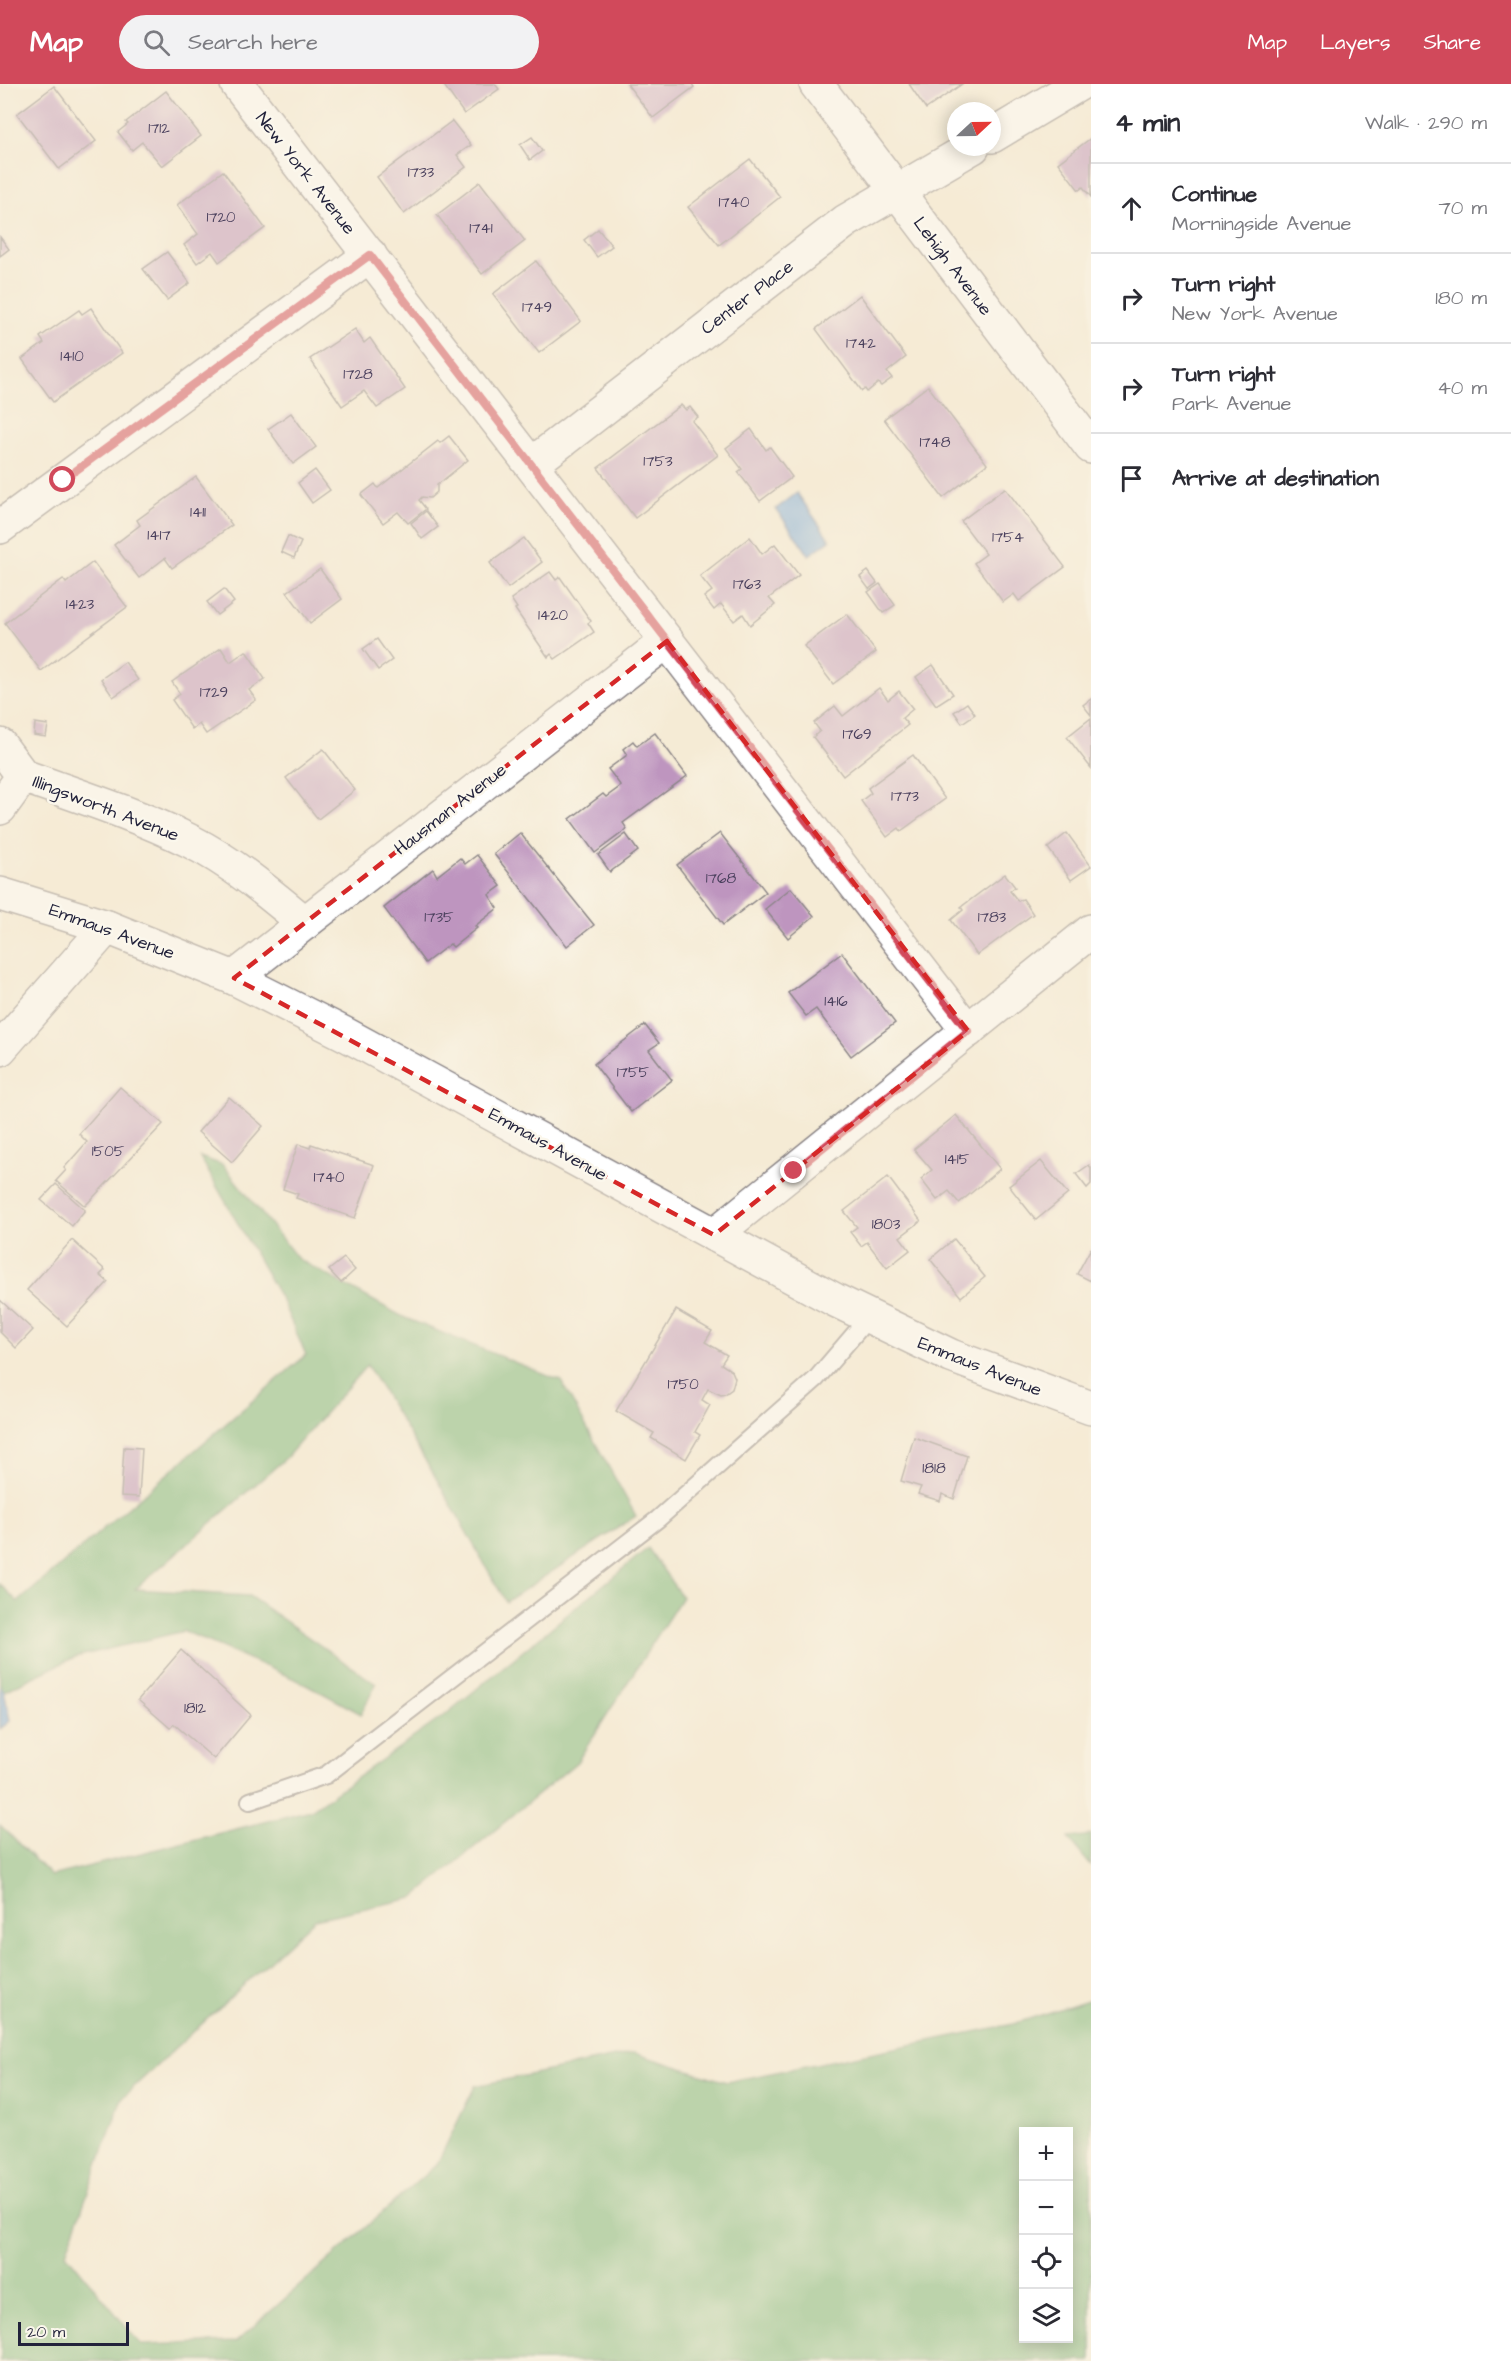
<!DOCTYPE html>
<meta charset="utf-8">
<style>
body{margin:0;font-family:"Architects Daughter",sans-serif;background:#f2f2f3;color:#2b2b33}
.controls{position:absolute;right:18px;bottom:18px;display:grid;overflow:hidden;border-radius:0px;box-shadow:0 3px 15px #0003}
.controls button{width:54px;height:54px;display:grid;place-items:center;padding:0;border:0;border-bottom:2px solid #e1e1e2;background:#fff;color:#2b2b33;font:30px sans-serif}
.compass{position:absolute;left:947px;top:18px;width:54px;height:54px;border-radius:50%;background:#fff;box-shadow:0 3px 15px #0003;rotate:68deg}
.scale{position:absolute;left:18px;bottom:15px;width:111px;box-sizing:border-box;padding-left:6px;border:3px solid #22223b;border-top:0;font-size:16px;line-height:21px;white-space:nowrap;color:#22223b;-webkit-text-stroke:4px #fbf7ec;paint-order:stroke}
.stop{position:absolute;width:18px;height:18px;margin:-14px;border:4px solid #d1495b;border-radius:50%;background:#fff}
.stop.end{background:#d1495b;border-color:#fff;box-shadow:0 2px 6px #0008}
.list{margin:0;padding:0;list-style:none}
h2{display:flex;justify-content:space-between;align-items:center;height:78px;margin:0;padding:0 24px;font-size:26px}
h2 small{font-size:20px;font-weight:400;color:#7c7c81}
.list li{display:grid;grid-template-columns:39px 1fr auto;gap:18px;align-items:center;box-sizing:border-box;height:90px;padding:0 24px;border-top:2px solid #e1e1e2}
.list b{display:block;font-size:22px;white-space:nowrap}
.list p{margin:0;font-size:20px;white-space:nowrap;color:#7c7c81}
.list em{font-size:20px;font-style:normal;color:#7c7c81}
.icon{flex:none;width:33px;height:33px;fill:none;stroke:currentColor;stroke-width:2;stroke-linecap:round;stroke-linejoin:round}
.map{position:relative;flex:none;width:1091px;height:2277px;overflow:hidden}
header{display:flex;align-items:center;gap:36px;box-sizing:border-box;height:84px;padding:0 30px;background:#d1495b;color:#fff}
header strong{font-size:28px}
nav{display:flex;gap:33px;margin-inline-start:auto;font-size:21px}
.search{width:420px;height:54px;background:#f2f2f3;display:flex;align-items:center;gap:15px;box-sizing:border-box;padding:0 21px;border-radius:33px;color:#7c7c81;font-size:22px}
main{display:flex}
aside{flex:1;background:#fff}
.map>svg:first-child{display:block}
.forest{fill:#76b678;stroke:#4c6c5a;stroke-width:1.5;fill-rule:evenodd}
.water{fill:#6ea4dc;stroke:#48638c;stroke-width:1.5}
.building{fill:#be95bf}
.lines{fill:none;stroke-linecap:round;stroke-linejoin:round}
.lane-casing{stroke:#8c8688;stroke-width:20}
.street-casing{stroke:#8c8688;stroke-width:36}
.secondary-casing{stroke:#8c8688;stroke-width:36}
.lane{stroke:#fff;stroke-width:16}
.street{stroke:#fff;stroke-width:33}
.secondary{stroke:#fff;stroke-width:33}
.route{stroke:#d1495b;stroke-width:8}
.marked{fill:none;stroke:#d62828;stroke-width:4.5;stroke-dasharray:12 8;stroke-linejoin:round}
.labels{text-anchor:middle;stroke-width:5;stroke-linejoin:round;paint-order:stroke}
.number-label{font-size:15px;fill:#493f5c}
.street-label{font-size:18px;fill:#22223b;stroke:#fbf7ec}
</style>
<header>
<strong>Map</strong>
<div class="search"><svg class="icon" aria-label="search" viewBox="0 0 24 24"><circle cx="10" cy="10" r="6"/><path d="M15 15l6 6"/></svg>Search here</div>
<nav><a>Map</a><a>Layers</a><a>Share</a></nav>
</header>
<main>
<div class="map">
<svg width="1091" height="2277" viewBox="0 0 1091 2277">
<rect width="100%" height="100%" fill="#fbf7ec"/>
<filter id="ink" filterUnits="userSpaceOnUse"><feTurbulence type="fractalNoise" baseFrequency=".0167" numOctaves="2"/><feDisplacementMap in="SourceGraphic" scale="12" xChannelSelector="R" yChannelSelector="G"/><feConvolveMatrix kernelMatrix="1 2 1 2 8 2 1 2 1" color-interpolation-filters="sRGB"/></filter>
<filter id="wash" filterUnits="userSpaceOnUse"><feTurbulence type="fractalNoise" baseFrequency=".008" numOctaves="4" result="noise"/><feDisplacementMap in="SourceGraphic" scale="24" xChannelSelector="R" yChannelSelector="G"/><feGaussianBlur stdDeviation="1.35" result="paint"/><feColorMatrix in="noise" values="0 0 0 0 0 0 0 0 0 0 0 0 0 0 0 0 0 1.4 0 .05"/><feComposite in="paint" operator="in"/></filter>
<g filter="url(#wash)">
<rect width="100%" height="100%" fill="#f5ebd5"/>
<g class="forest">
<path d="M200 1073 223 1081 298 1175 403 1233 561 1297 636 1432 506 1518 433 1389 367 1281 286 1374 135 1505 249 1512 376 1600 361 1630 306 1600 184 1547 75 1573 4 1607 0 1602V1500L18 1518 306 1271 282 1217Z"/>
<path d="M648 1464 682 1513 577 1678 413 1814 315 1835 122 2014 66 2169 141 2261 236 2258 437 2080 475 2002 634 1969 727 1998 1013 1940 1091 1915V2277H0V1741L51 1792 311 1726 445 1631ZM1024 2048H1068V2254H1024Z"/>
<path d="M1091 1751V1782L1068 1754Z"/>
</g>
<g class="water">
<path d="M797 409 830 456 809 471 776 425Z"/>
<path d="M0 1602 4 1607 10 1637 0 1645Z"/>
</g>
<g id="blocks">
<g class="building">
<path d="M443 0H495L499 5 464 30Z"/>
<path d="M627 0H692L694 3 653 34Z"/>
<path d="M909 0H962L926 25Z"/>
<path d="M54 2 96 57 59 85 17 30Z"/>
<path d="M166 7 201 52 162 82 142 58 132 66 118 48 128 40 126 38Z"/>
<path d="M452 37 471 61 457 71 466 83 404 130 377 93Z"/>
<path d="M532 53 542 67 530 76 520 61Z"/>
<path d="M1091 54V113L1083 103 1079 106 1058 79Z"/>
<path d="M750 75 780 113 719 161 688 123Z"/>
<path d="M223 87 265 144 219 178 212 168 197 179 184 161 198 150 177 121Z"/>
<path d="M480 98 525 157 482 190 437 131Z"/>
<path d="M598 145 612 162 597 173 584 156Z"/>
<path d="M0 153 9 165 0 172Z"/>
<path d="M167 168 190 199 167 216 143 185Z"/>
<path d="M536 177 581 237 539 269 493 210Z"/>
<path d="M860 211 906 273 887 288 892 294 881 302 878 299 867 308 865 305 862 307 816 245Z"/>
<path d="M91 224 122 269 53 318 22 275 44 259 40 253 79 226 82 230Z"/>
<path d="M355 245 364 259 370 254 405 305 377 324 364 307 342 322 310 275Z"/>
<path d="M928 302 987 380 943 414 884 335Z"/>
<path d="M681 321 686 326 690 323 698 333 692 337 718 371 635 434 598 384Z"/>
<path d="M291 329 316 363 293 380 268 345Z"/>
<path d="M751 345 766 366 770 363 792 393 760 417 738 388 742 385 726 364Z"/>
<path d="M449 352 468 376 437 401V408L430 414 422 413 419 416 426 425 408 439 398 428 383 439 361 411 375 400 378 404 438 357 440 359Z"/>
<path d="M315 386 330 406 312 419 298 399Z"/>
<path d="M196 393 232 441 172 484 165 474 139 494 114 461 140 441 137 436Z"/>
<path d="M1005 404 1065 483 1019 517 1014 510 1003 518 974 479 986 470 961 437Z"/>
<path d="M426 427 438 443 422 455 411 439Z"/>
<path d="M288 452 301 458 294 474 281 468Z"/>
<path d="M750 453 762 470 775 460 799 491 769 514 775 521 750 541 743 530 734 537 721 520 714 526 704 513 712 507 700 492Z"/>
<path d="M524 454 542 478 508 504 490 479Z"/>
<path d="M93 478 127 523 41 587 5 539 63 495 66 499Z"/>
<path d="M320 485 342 515 310 539 287 508Z"/>
<path d="M868 487 877 499 869 505 860 493Z"/>
<path d="M550 488 556 496 560 493 591 537 588 539 594 548 555 575 551 570 548 573 515 525 517 524 511 515Z"/>
<path d="M880 500 895 521 883 529 868 508Z"/>
<path d="M224 505 234 518 217 531 207 518Z"/>
<path d="M847 530 876 568 833 600 804 562Z"/>
<path d="M377 555 392 576 378 586 363 565Z"/>
<path d="M221 564 230 578 246 567 265 595 249 606 256 616 206 650 199 640 192 645 172 616 180 610 172 598Z"/>
<path d="M125 578 138 596 113 613 101 595Z"/>
<path d="M933 581 953 610 936 621 916 593Z"/>
<path d="M879 604 888 616 899 607 913 625 902 634 908 641 843 692 813 653 820 647 814 639 835 622 843 632Z"/>
<path d="M1091 615V631L1083 621Z"/>
<path d="M967 619 975 630 962 639 954 628Z"/>
<path d="M1091 634V684L1067 653Z"/>
<path d="M35 639 48 641 46 653 34 651Z"/>
<path d="M655 649 687 692 623 739 627 745 595 769 570 735 603 710 606 713 621 702 608 685 627 671 623 665 633 657 637 662Z"/>
<path d="M323 665 355 706 318 735 286 694Z"/>
<path d="M913 671 945 715 901 747 899 744 887 753 861 717 871 709 868 704Z"/>
<path d="M520 749 594 841 567 862 494 770Z"/>
<path d="M720 749 766 808 723 841 677 781Z"/>
<path d="M1067 749 1091 782 1071 796 1048 764Z"/>
<path d="M626 750 638 767 610 788 598 771Z"/>
<path d="M477 771 501 802 489 811 498 824 475 842 477 844 453 863 450 860 425 879 384 824 433 785 437 792 460 774 465 780Z"/>
<path d="M1005 790 1015 803 1010 807 1018 817 1023 815 1033 830 977 871 951 836 963 826 961 823Z"/>
<path d="M791 804 814 832 788 854 765 825Z"/>
<path d="M842 869 895 939 851 972 816 925 806 932 788 909Z"/>
<path d="M645 941 659 959 649 966 672 996 631 1028 594 980Z"/>
<path d="M120 1003 163 1040 85 1122 56 1097 66 1086 64 1084 87 1058 79 1050Z"/>
<path d="M229 1013 263 1042 232 1078 198 1048Z"/>
<path d="M956 1031 1000 1085 959 1119 949 1107 937 1116 921 1095 932 1086 914 1065Z"/>
<path d="M298 1060 310 1064 311 1060 374 1081 355 1134 296 1114 298 1110 283 1105Z"/>
<path d="M1041 1077 1068 1110 1036 1136 1009 1102Z"/>
<path d="M1089 1081 1091 1084V1100L1087 1104 1076 1090Z"/>
<path d="M888 1093 921 1137 900 1153 910 1166 887 1184 867 1158 861 1162 850 1148 857 1143 844 1127Z"/>
<path d="M56 1100 85 1126 72 1142 41 1116Z"/>
<path d="M954 1155 985 1193 961 1213 930 1175Z"/>
<path d="M72 1156 105 1186 100 1191 108 1198 67 1242 27 1206Z"/>
<path d="M1091 1164V1197L1077 1190Z"/>
<path d="M344 1174 355 1186 341 1199 329 1186Z"/>
<path d="M0 1216 33 1246 16 1264 0 1248Z"/>
<path d="M676 1226 712 1247 705 1258 727 1271 721 1280 732 1287 735 1294 732 1305 725 1310 721 1311 708 1305 702 1316 710 1321 695 1348 700 1351 686 1375 651 1354 654 1349 616 1327Z"/>
<path d="M914 1353 967 1372 954 1415 942 1410 940 1417 918 1410 921 1403 901 1397Z"/>
<path d="M124 1363 142 1364 139 1413 121 1412Z"/>
<path d="M181 1566 251 1631 214 1675 174 1640 170 1644 138 1616Z"/>
</g>
</g>
</g>
<g filter="url(#ink)">
<use href="#blocks" fill-opacity="0" stroke="#8c8688" stroke-width="1.5"/>
<g class="lines">
<g class="lane-casing">
<path id="lane" d="M250 1717 326 1691 658 1435 816 1295 869 1233"/>
</g>
<g class="street-casing">
<g id="street">
<path d="M237 0 968 947"/>
<path d="M816 0 1091 363"/>
<path d="M992 52 1079 0"/>
<path d="M532 380 846 137 973 63"/>
<path d="M0 443 370 171"/>
<path d="M0 661 23 692 0 724"/>
<path d="M23 692C79 712 136 730 190 757 232 778 269 809 305 839"/>
<path d="M234 894 667 557"/>
<path d="M0 965 107 843"/>
<path d="M714 1151 1091 847"/>
</g>
</g>
<g class="secondary-casing">
<path id="secondary" d="M0 810 107 843 234 894 345 950 835 1216 951 1272 1091 1324"/>
</g>
<use href="#lane" class="lane"/>
<use href="#street" class="street"/>
<use href="#secondary" class="secondary"/>
</g>
</g>
<g class="lines" filter="url(#ink)">
<path class="route" d="M63 396 370 171 968 947 794 1087"/>
</g>
<path d="M0 0H1091V2277H0ZM667 557 968 947 714 1151 234 894Z" fill="#f5ebd5" fill-opacity=".55" fill-rule="evenodd"/>
<path class="marked" d="M667 557 968 947 714 1151 234 894Z"/>
<g class="labels">
<g class="number-label">
<text x="159" y="49">1712</text>
<text x="421" y="93">1733</text>
<text x="734" y="123">1740</text>
<text x="221" y="138">1720</text>
<text x="481" y="149">1741</text>
<text x="537" y="228">1749</text>
<text x="861" y="264">1742</text>
<text x="72" y="277">1410</text>
<text x="358" y="295">1728</text>
<text x="935" y="363">1748</text>
<text x="658" y="382">1753</text>
<text x="198" y="433">1411</text>
<text x="159" y="456">1417</text>
<text x="1008" y="458">1754</text>
<text x="747" y="505">1763</text>
<text x="80" y="525">1423</text>
<text x="553" y="536">1420</text>
<text x="214" y="613">1729</text>
<text x="857" y="655">1769</text>
<text x="905" y="717">1773</text>
<text x="721" y="799">1768</text>
<text x="439" y="838">1735</text>
<text x="992" y="838">1783</text>
<text x="836" y="922">1416</text>
<text x="633" y="993">1755</text>
<text x="108" y="1072">1505</text>
<text x="957" y="1080">1415</text>
<text x="329" y="1098">1740</text>
<text x="886" y="1145">1803</text>
<text x="683" y="1305">1750</text>
<text x="934" y="1389">1818</text>
<text x="195" y="1629">1812</text>
</g>
<g class="street-label">
<text transform="translate(306 89) rotate(52)" y="6">New York Avenue</text>
<text transform="translate(953 182) rotate(53)" y="6">Lehigh Avenue</text>
<text transform="translate(747 213) rotate(-37)" y="6">Center Place</text>
<text transform="translate(106 724) rotate(21)" y="6">Illingsworth Avenue</text>
<text transform="translate(450 725) rotate(-38)" y="6">Hausman Avenue</text>
<text transform="translate(112 847) rotate(20)" y="6">Emmaus Avenue</text>
<text transform="translate(548 1060) rotate(29)" y="6">Emmaus Avenue</text>
<text transform="translate(980 1282) rotate(22)" y="6">Emmaus Avenue</text>
</g>
</g>
</svg>
<div class="controls">
<button>+</button>
<button>−</button>
<button><svg class="icon" aria-label="locate" viewBox="0 0 24 24"><circle cx="12" cy="12" r="6"/><path d="M12 2v4M12 18v4M2 12h4M18 12h4"/></svg></button>
<button><svg class="icon" aria-label="layers" viewBox="0 0 24 24"><path d="M12 4l9 5-9 5-9-5zM3 14l9 5 9-5"/></svg></button>
</div>
<svg class="compass" viewBox="-18 -18 36 36"><path d="M0-13l5 13h-10z" fill="#e53935"/><path d="M0 13l5-13h-10z" fill="#7c7c81"/></svg>
<div class="scale">20 m</div>
<div class="stop" style="left:63px;top:396px"></div>
<div class="stop end" style="left:794px;top:1087px"></div>
</div>
<aside>
<h2>4 min<small>Walk · 290 m</small></h2>
<ul class="list">
<li><svg class="icon" aria-label="ahead" viewBox="0 0 24 24"><path d="M12 20V5M6 11l6-6 6 6"/></svg><div><b>Continue</b><p>Morningside Avenue</p></div><em>70 m</em></li>
<li><svg class="icon" aria-label="right" viewBox="0 0 24 24"><path d="M7 20v-9h11M14 6l5 5-5 5"/></svg><div><b>Turn right</b><p>New York Avenue</p></div><em>180 m</em></li>
<li><svg class="icon" aria-label="right" viewBox="0 0 24 24"><path d="M7 20v-9h11M14 6l5 5-5 5"/></svg><div><b>Turn right</b><p>Park Avenue</p></div><em>40 m</em></li>
<li><svg class="icon" aria-label="arrive" viewBox="0 0 24 24"><path d="M6 21V4h12l-3 4 3 4H6"/></svg><div><b>Arrive at destination</b></div></li>
</ul>
</aside>
</main>
